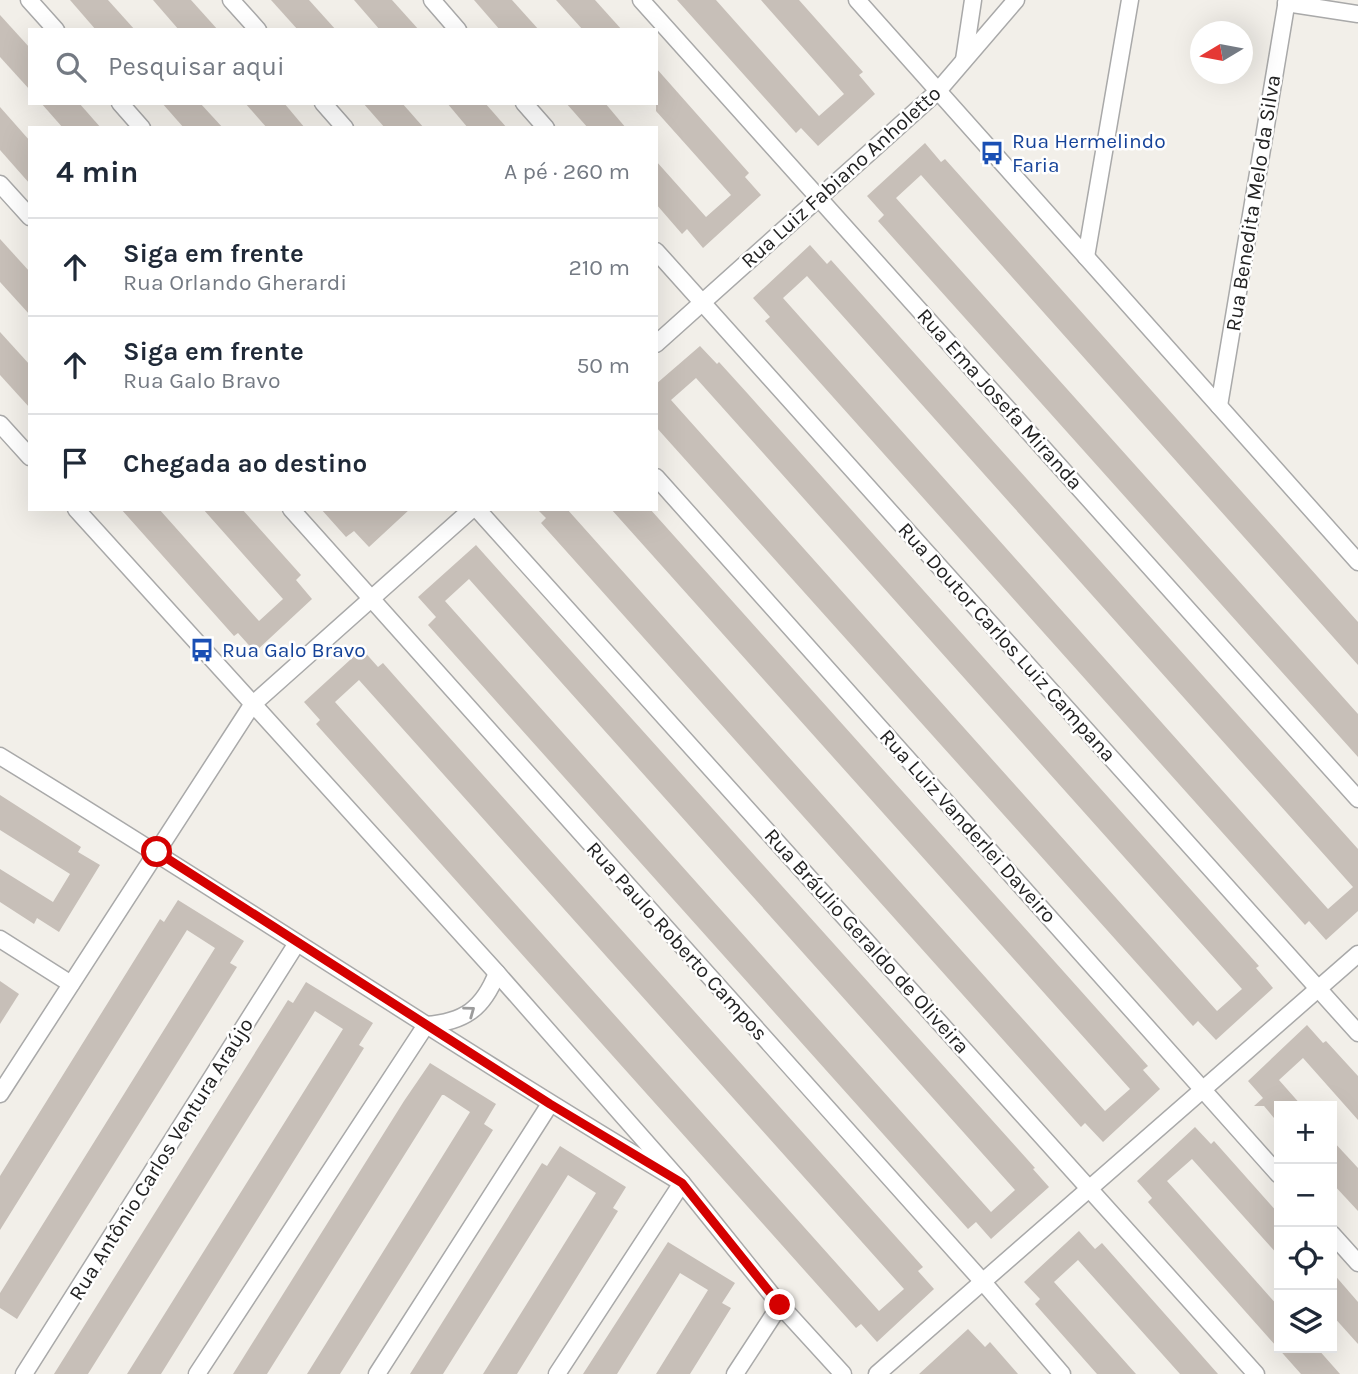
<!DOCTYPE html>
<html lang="pt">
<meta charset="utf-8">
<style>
body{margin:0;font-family:Karla,sans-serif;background:#f2f2f3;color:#1f2937}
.controls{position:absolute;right:21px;bottom:21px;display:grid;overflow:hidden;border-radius:0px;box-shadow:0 7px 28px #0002}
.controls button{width:63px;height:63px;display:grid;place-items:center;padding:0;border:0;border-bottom:2px solid #e0e1e3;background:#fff;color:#1f2937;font:35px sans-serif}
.compass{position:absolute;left:1190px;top:21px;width:63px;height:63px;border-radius:50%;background:#fff;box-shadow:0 7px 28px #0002;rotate:260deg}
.stop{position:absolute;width:21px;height:21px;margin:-16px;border:5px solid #d40000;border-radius:50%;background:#fff}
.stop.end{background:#d40000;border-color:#fff;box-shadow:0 2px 7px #0008}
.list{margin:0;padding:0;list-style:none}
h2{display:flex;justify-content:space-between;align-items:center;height:91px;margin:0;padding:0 28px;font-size:30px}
h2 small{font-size:23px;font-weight:400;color:#747a83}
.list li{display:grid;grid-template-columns:46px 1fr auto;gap:21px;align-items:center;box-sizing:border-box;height:98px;padding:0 28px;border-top:2px solid #e0e1e3}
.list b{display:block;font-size:26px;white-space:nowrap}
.list p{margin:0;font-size:23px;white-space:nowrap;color:#747a83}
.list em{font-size:23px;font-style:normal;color:#747a83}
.icon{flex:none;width:38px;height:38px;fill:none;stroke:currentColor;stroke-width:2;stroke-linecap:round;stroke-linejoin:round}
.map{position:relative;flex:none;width:1358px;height:1374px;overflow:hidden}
.search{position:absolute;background:#fff;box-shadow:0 7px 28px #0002;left:28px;top:28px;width:630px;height:77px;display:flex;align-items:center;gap:18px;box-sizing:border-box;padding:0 24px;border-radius:0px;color:#747a83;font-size:26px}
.panel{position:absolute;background:#fff;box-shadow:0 7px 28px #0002;left:28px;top:126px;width:630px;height:385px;border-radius:0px}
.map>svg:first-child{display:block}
.building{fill:#c7bfb8;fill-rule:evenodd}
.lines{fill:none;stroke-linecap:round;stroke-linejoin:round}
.minor-casing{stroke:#a9a9a9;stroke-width:19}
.minor{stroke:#fff;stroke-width:16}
.oneway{stroke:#9c9c9c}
.route{stroke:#d40000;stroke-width:9}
.labels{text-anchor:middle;stroke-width:5;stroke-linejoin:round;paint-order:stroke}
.transit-label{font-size:21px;fill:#164399;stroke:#fff;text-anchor:start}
.street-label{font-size:21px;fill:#222;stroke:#fff}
</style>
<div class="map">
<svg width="1358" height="1374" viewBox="0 0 1358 1374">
<rect width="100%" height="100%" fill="#f2efe9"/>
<g class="building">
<path d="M70 0H108L135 30H96Z"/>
<path d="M153 0H191L218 30H179Z"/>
<path d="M271 0H309L336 30H298Z"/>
<path d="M354 0H392L419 30H380Z"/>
<path d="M474 0H512L539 30H500Z"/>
<path d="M556 0H595L622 30H583Z"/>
<path d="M677 0H716L819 116 844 94 761 0H799L863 72 859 75 875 94 818 146 801 128 796 133Z"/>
<path d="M0 15 30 48V90L0 57Z"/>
<path d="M656 68 749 173 745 177 761 195 703 248 687 229 682 234 656 204V161L706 217 731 195 656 111Z"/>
<path d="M41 103H79L101 128H63Z"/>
<path d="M162 103H200L223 128H184Z"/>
<path d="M245 103H284L305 128H267Z"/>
<path d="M363 103H402L424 128H385Z"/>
<path d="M447 103H485L507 128H468Z"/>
<path d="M566 103H605L626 128H588Z"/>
<path d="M0 107 30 141V184L0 150Z"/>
<path d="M925 143 941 162 945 159 1358 622V665L921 175 896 198 1358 714V757L878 221 884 215 867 196Z"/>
<path d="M0 239 30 272V315L0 282Z"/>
<path d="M810 245 827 264 831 260 1358 849V911L1326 940 1309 921 1305 925 765 321 770 317 753 298ZM807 276 1353 887 1328 909 783 298Z"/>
<path d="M0 332 30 365V408L0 375Z"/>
<path d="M700 346 717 364 719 362 748 394 1259 966 1256 968 1273 988 1216 1040 1198 1021 1193 1026 656 427V384ZM696 378 1242 989 1217 1011 671 400Z"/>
<path d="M121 509H159L259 621 283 599 203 509H242L301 575 296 580 312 599 255 652 238 633 234 636Z"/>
<path d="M321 509H410L369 547 354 531 346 537Z"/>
<path d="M537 509H567L1105 1111 1130 1089 611 509H650L1148 1066 1143 1070 1160 1089 1103 1142 1085 1123 1081 1127 541 523 546 518Z"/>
<path d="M476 545 1035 1168 1033 1169 1049 1187 991 1239 976 1222 968 1229 428 625 436 617 418 597ZM469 579 1015 1190 991 1212 445 601Z"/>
<path d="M362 649 378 667 383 663 406 689 923 1267 918 1271 934 1289 877 1342 861 1324 856 1328 316 724 320 720 304 702ZM359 680 904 1289 879 1311 335 702Z"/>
<path d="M0 795 81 847 78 852 100 865 59 932 37 918 34 924 0 902V869L53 902 70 874 0 830Z"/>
<path d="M178 900 244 941 230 963 237 967 17 1319 0 1308V1293L215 948 187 930 0 1230V1176L160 919 164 922Z"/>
<path d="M0 981 19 994 0 1024Z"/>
<path d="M306 982 373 1023 359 1045 364 1048 161 1374H127L343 1029 315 1011 88 1374H54L288 1000 293 1003Z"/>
<path d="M1307 1025 1323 1043 1326 1041 1358 1076V1120L1303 1058 1279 1080 1302 1106H1279V1124L1264 1106H1254L1263 1098 1248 1081Z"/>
<path d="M430 1063 496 1104 484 1124 493 1130 340 1374H307L470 1112 444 1095H442L267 1374H233L404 1101Z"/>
<path d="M1195 1127 1211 1144 1214 1141 1279 1214V1256L1192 1159 1167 1181 1279 1307V1348H1317L1340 1374H1301L1148 1202 1152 1198 1137 1181Z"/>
<path d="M1332 1140 1358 1168V1211L1332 1183Z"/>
<path d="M560 1146 626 1187 613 1208 618 1211 517 1374H483L596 1193 568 1175 443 1374H410L542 1163 547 1166Z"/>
<path d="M1079 1231 1095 1249 1102 1243 1218 1374H1180L1078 1260 1054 1282 1136 1374H1097L1035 1304 1040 1299 1024 1282Z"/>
<path d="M668 1242 735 1283 722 1303 731 1308 690 1374H656L708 1290 680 1273 617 1374H583Z"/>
<path d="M1332 1272 1358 1302V1344L1332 1315Z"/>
<path d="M968 1329 985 1347 990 1342 1018 1374H919Z"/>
</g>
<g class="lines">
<g class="minor-casing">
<g id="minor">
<path d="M29 0 56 30"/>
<path d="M231 0 258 30"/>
<path d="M432 0 458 30"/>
<path d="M641 0 1358 799"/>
<path d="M857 0 1358 562"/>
<path d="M1286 3 1358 14"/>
<path d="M964 60 973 0"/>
<path d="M120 103 142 128"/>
<path d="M323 103 345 128"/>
<path d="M524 103 546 128"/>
<path d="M0 184 30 217"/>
<path d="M656 251 1358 1033"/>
<path d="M1086 257 1130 0"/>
<path d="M656 344 937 92 1016 0"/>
<path d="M1219 406 1287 0"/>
<path d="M0 424 30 457"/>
<path d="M656 477 1279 1175"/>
<path d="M76 509 497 973 682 1183 780 1305 843 1374"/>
<path d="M291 509 983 1282 1062 1374"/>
<path d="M477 509 1256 1374"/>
<path d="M0 756C229 896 451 1045 682 1183L557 1374"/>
<path d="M0 939 71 984"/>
<path d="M0 1094 252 705 472 509"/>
<path d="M1332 1234 1358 1263"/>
<path d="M24 1374 297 943"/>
<path d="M197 1374 426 1025C464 1022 483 1009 497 973"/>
<path d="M377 1374 550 1104"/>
<path d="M735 1374 780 1305"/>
<path d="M877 1374 1358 954"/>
</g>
</g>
<use href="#minor" class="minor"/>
</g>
<defs><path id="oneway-chevron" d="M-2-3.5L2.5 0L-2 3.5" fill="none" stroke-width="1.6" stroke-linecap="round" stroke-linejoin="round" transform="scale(1.75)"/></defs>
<use class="oneway" href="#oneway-chevron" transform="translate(470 1011) rotate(-36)"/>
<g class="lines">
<path class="route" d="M157 852 550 1104 682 1183 780 1305"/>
</g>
<defs>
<g id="bus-bare" transform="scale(1.89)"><path d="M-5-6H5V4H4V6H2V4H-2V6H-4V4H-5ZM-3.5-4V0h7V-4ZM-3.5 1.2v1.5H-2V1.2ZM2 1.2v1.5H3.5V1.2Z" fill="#1a4fb4" stroke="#fff" stroke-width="2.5" paint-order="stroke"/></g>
</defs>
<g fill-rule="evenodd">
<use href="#bus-bare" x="992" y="153"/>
<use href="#bus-bare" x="202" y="650"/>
</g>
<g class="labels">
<g class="transit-label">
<text x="1012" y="148">Rua Hermelindo<tspan x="1012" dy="24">Faria</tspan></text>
<text x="222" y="657">Rua Galo Bravo</text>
</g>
<g class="street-label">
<text transform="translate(841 177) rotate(-42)" y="7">Rua Luiz Fabiano Anholetto</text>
<text transform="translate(1253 203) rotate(-81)" y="7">Rua Benedita Melo da Silva</text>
<text transform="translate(1000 399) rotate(48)" y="7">Rua Ema Josefa Miranda</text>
<text transform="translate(1007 642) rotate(48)" y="7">Rua Doutor Carlos Luiz Campana</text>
<text transform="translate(968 826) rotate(48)" y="7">Rua Luiz Vanderlei Daveiro</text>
<text transform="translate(677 941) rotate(48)" y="7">Rua Paulo Roberto Campos</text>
<text transform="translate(867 941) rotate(48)" y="7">Rua Bráulio Geraldo de Oliveira</text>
<text transform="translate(161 1159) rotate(-58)" y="7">Rua Antônio Carlos Ventura Araújo</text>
</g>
</g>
</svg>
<div class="controls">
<button>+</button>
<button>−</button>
<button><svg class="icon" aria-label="locate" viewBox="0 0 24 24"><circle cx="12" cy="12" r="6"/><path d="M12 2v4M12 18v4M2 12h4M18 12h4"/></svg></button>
<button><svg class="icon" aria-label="layers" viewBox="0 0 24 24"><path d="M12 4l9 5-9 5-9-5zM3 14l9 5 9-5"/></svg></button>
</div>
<svg class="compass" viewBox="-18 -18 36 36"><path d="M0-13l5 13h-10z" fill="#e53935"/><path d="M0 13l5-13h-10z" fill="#747a83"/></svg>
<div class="stop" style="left:157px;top:852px"></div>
<div class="stop end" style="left:780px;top:1305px"></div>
<div class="search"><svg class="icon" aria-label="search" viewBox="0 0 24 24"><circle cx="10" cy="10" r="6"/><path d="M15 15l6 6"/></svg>Pesquisar aqui</div>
<section class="panel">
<h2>4 min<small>A pé · 260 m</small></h2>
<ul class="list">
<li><svg class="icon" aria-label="ahead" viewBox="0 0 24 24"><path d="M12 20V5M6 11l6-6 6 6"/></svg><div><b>Siga em frente</b><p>Rua Orlando Gherardi</p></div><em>210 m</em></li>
<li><svg class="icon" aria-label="ahead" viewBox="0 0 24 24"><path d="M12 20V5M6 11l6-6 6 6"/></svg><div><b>Siga em frente</b><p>Rua Galo Bravo</p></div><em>50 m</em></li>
<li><svg class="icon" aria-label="arrive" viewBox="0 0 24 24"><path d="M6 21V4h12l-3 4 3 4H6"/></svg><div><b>Chegada ao destino</b></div></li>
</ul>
</section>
</div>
